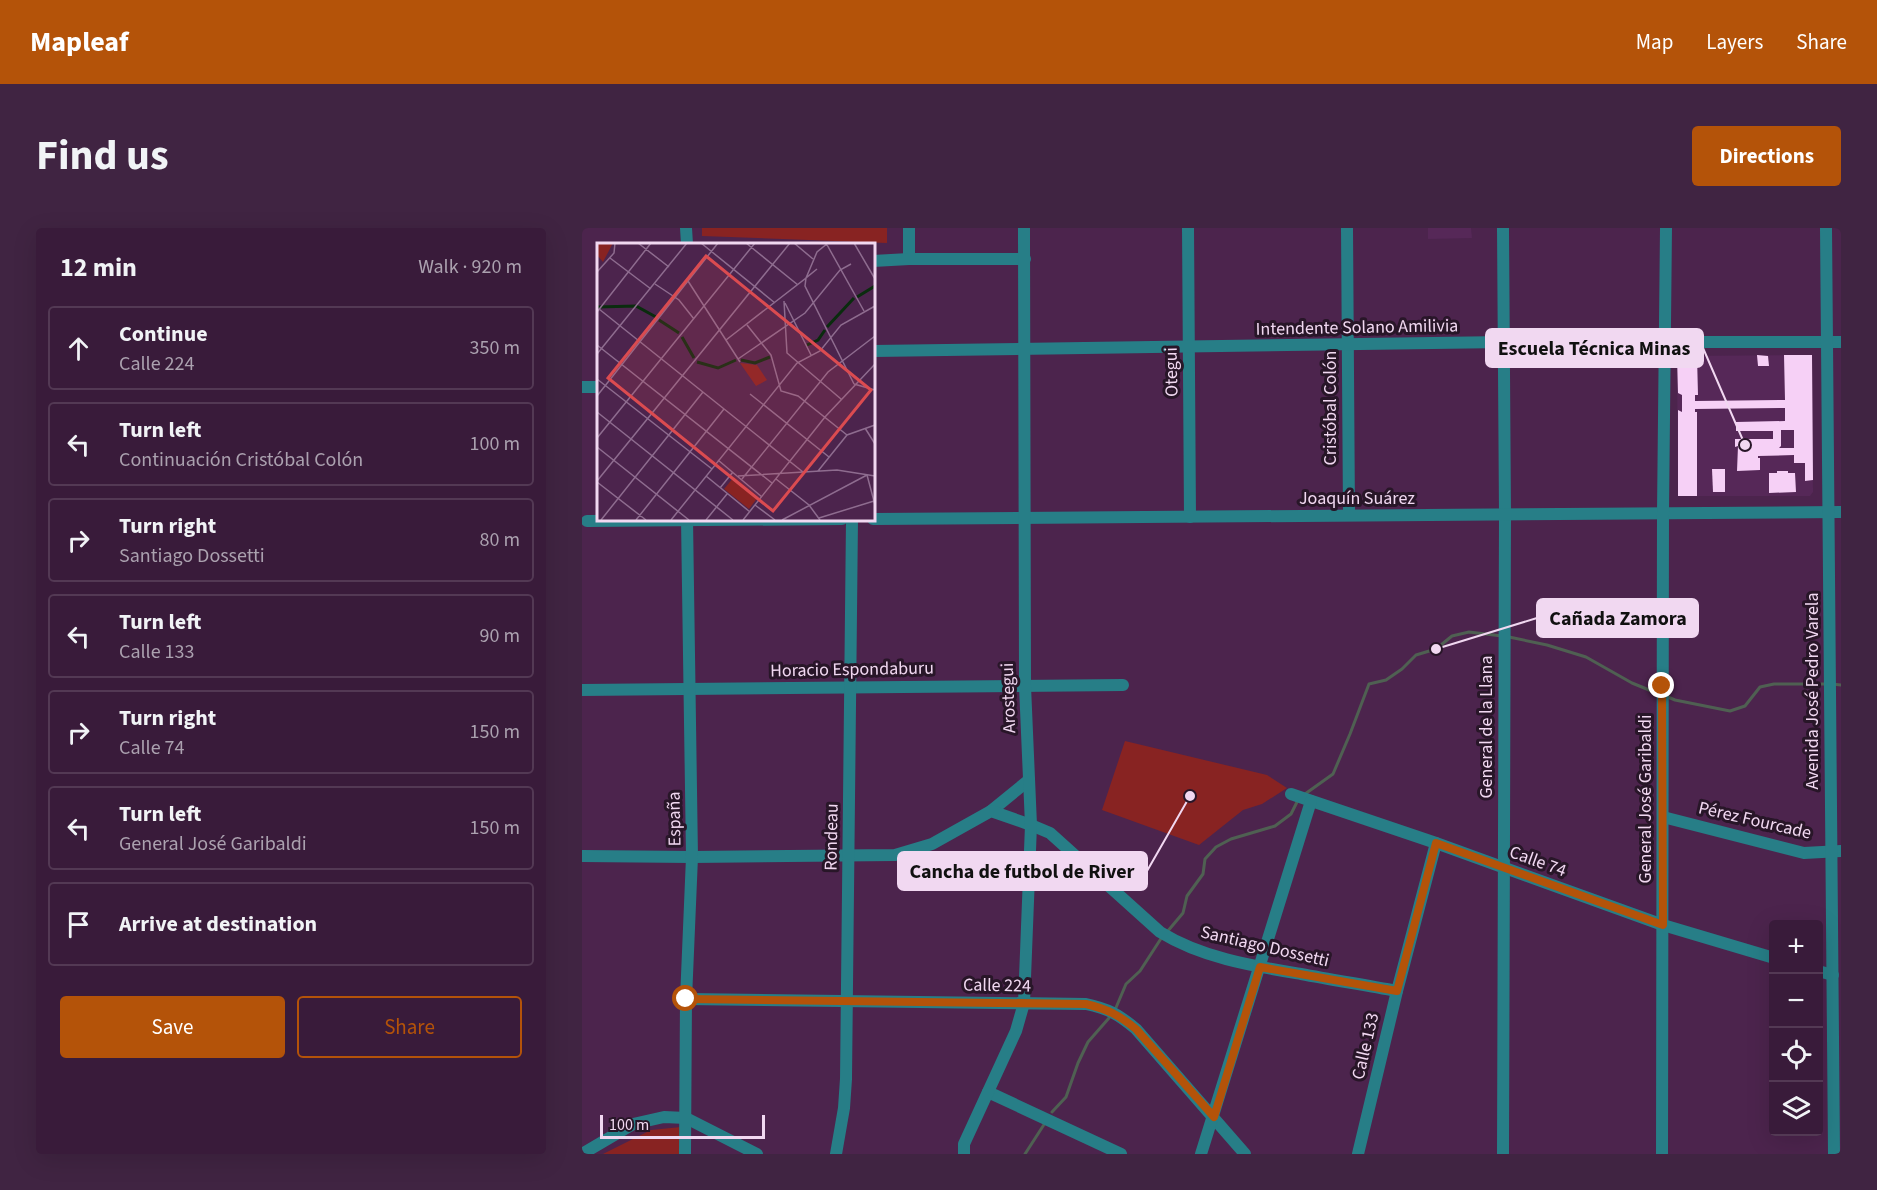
<!DOCTYPE html>
<meta charset="utf-8">
<style>
body{margin:0;font-family:"Source Sans 3",sans-serif;background:#402442;color:#f1f3f6}
.controls{position:absolute;right:18px;bottom:18px;display:grid;overflow:hidden;border-radius:6px;box-shadow:0 6px 24px #0002}
.controls button{width:54px;height:54px;display:grid;place-items:center;padding:0;border:0;border-bottom:2px solid #533954;background:#391b3a;color:#f1f3f6;font:30px sans-serif}
.scale{position:absolute;left:18px;bottom:15px;width:165px;box-sizing:border-box;padding-left:6px;border:3px solid #f1d8f1;border-top:0;font-size:16px;line-height:21px;white-space:nowrap;color:#f1d8f1;-webkit-text-stroke:4px #281628;paint-order:stroke}
.stop{position:absolute;width:18px;height:18px;margin:-14px;border:4px solid #b45309;border-radius:50%;background:#fff}
.stop.end{background:#b45309;border-color:#fff;box-shadow:0 2px 6px #0008}
.list{margin:0;padding:0;list-style:none}
h2{display:flex;justify-content:space-between;align-items:center;height:78px;margin:0;padding:0 24px;font-size:26px}
h2 small{font-size:20px;font-weight:400;color:#aba1af}
.list li{display:grid;grid-template-columns:39px 1fr auto;gap:18px;align-items:center;box-sizing:border-box;height:84px;margin:0 12px 12px;padding:0 12px;border:2px solid #533954;border-radius:6px}
.list b{display:block;font-size:22px;white-space:nowrap}
.list p{margin:0;font-size:20px;white-space:nowrap;color:#aba1af}
.list em{font-size:20px;font-style:normal;color:#aba1af}
.actions{display:flex;gap:12px;padding:18px 24px}
.actions a{flex:1;padding:14px 0;border:2px solid #b45309;border-radius:6px;text-align:center;font-size:21px;color:#b45309}
.actions .main{background:#b45309;color:#fff}
.icon{flex:none;width:33px;height:33px;fill:none;stroke:currentColor;stroke-width:2;stroke-linecap:round;stroke-linejoin:round}
.map{position:relative;flex:none;width:1259px;height:926px;overflow:hidden;border-radius:6px}
header{display:flex;align-items:center;gap:36px;box-sizing:border-box;height:84px;padding:0 30px;background:#b45309;color:#fff}
header strong{font-size:28px}
nav{display:flex;gap:33px;margin-inline-start:auto;font-size:21px}
.intro{display:flex;align-items:center;justify-content:space-between;box-sizing:border-box;height:144px;padding:0 36px}
h1{margin:0;font-size:42px}
.button{padding:15px 27px;border-radius:6px;background:#b45309;color:#fff;font-size:21px;font-weight:700}
main{display:flex;gap:36px;padding:0 36px}
aside{flex:1;background:#391b3a;border-radius:6px;box-shadow:0 6px 24px #0002}
.map>svg:first-child{display:block}
.built{fill:#562858}
.green{fill:#882322}
.lines{fill:none;stroke-linecap:round;stroke-linejoin:round}
.stream{stroke:#4f6052;stroke-width:3}
.building{fill:#f6d0f6;fill-rule:evenodd}
.minor{stroke:#277e87;stroke-width:12}
.tertiary{stroke:#277e87;stroke-width:12}
.route{stroke:#b45309;stroke-width:8}
.labels{text-anchor:middle;stroke-width:6;stroke-linejoin:round;paint-order:stroke}
.street-label{font-size:18px;fill:#f1d8f1;stroke:#281628}
.inset-river{fill:none;stroke:#0a2c0e;stroke-width:3}
.inset-road{fill:none;stroke:#8e6c8f;stroke-width:1.5}
.view{fill:#db4b50;fill-opacity:0.15;stroke:#db4b50;stroke-width:3}
.inset-edge{fill:none;stroke:#f1d8f1;stroke-width:3}
.leader{fill:none;stroke:#f1d8f1;stroke-width:2}
.callout-dot{fill:#f1d8f1;stroke:#281628;stroke-width:2}
.callout{fill:#f1d8f1;stroke:#f1d8f1;stroke-width:2}
.callout-label{font-size:20px;text-anchor:middle;font-weight:bold;fill:#111}
</style>
<header>
<strong>Mapleaf</strong>
<nav><a>Map</a><a>Layers</a><a>Share</a></nav>
</header>
<div class="intro"><h1>Find us</h1><a class="button">Directions</a></div>
<main>
<aside>
<h2>12 min<small>Walk · 920 m</small></h2>
<ul class="list">
<li><svg class="icon" aria-label="ahead" viewBox="0 0 24 24"><path d="M12 20V5M6 11l6-6 6 6"/></svg><div><b>Continue</b><p>Calle 224</p></div><em>350 m</em></li>
<li><svg class="icon" aria-label="left" viewBox="0 0 24 24"><path d="M17 20v-9H6M10 6l-5 5 5 5"/></svg><div><b>Turn left</b><p>Continuación Cristóbal Colón</p></div><em>100 m</em></li>
<li><svg class="icon" aria-label="right" viewBox="0 0 24 24"><path d="M7 20v-9h11M14 6l5 5-5 5"/></svg><div><b>Turn right</b><p>Santiago Dossetti</p></div><em>80 m</em></li>
<li><svg class="icon" aria-label="left" viewBox="0 0 24 24"><path d="M17 20v-9H6M10 6l-5 5 5 5"/></svg><div><b>Turn left</b><p>Calle 133</p></div><em>90 m</em></li>
<li><svg class="icon" aria-label="right" viewBox="0 0 24 24"><path d="M7 20v-9h11M14 6l5 5-5 5"/></svg><div><b>Turn right</b><p>Calle 74</p></div><em>150 m</em></li>
<li><svg class="icon" aria-label="left" viewBox="0 0 24 24"><path d="M17 20v-9H6M10 6l-5 5 5 5"/></svg><div><b>Turn left</b><p>General José Garibaldi</p></div><em>150 m</em></li>
<li><svg class="icon" aria-label="arrive" viewBox="0 0 24 24"><path d="M6 21V4h12l-3 4 3 4H6"/></svg><div><b>Arrive at destination</b></div></li>
</ul>
<div class="actions"><a class="main">Save</a><a>Share</a></div>
</aside>
<div class="map">
<svg width="1259" height="926" viewBox="0 0 1259 926">
<rect width="100%" height="100%" fill="#4c244d"/>
<g class="built">
<path d="M846 0H889L890 10 846 11Z"/>
<path d="M1230 127 1231 264 1228 268H1096L1095 128Z"/>
</g>
<g class="green">
<path d="M120 0H305V15L120 8Z"/>
<path d="M543 513 685 547 705 560 680 576 661 582 617 617 520 582Z"/>
<path d="M99 899 98 926H21L69 902Z"/>
</g>
<g class="lines">
<g class="stream">
<path d="M927 409 965 417 1004 429 1050 455 1077 466"/>
<path d="M1250 456 1259 457"/>
<path d="M1086 469 1093 472 1148 483 1163 478 1178 459 1192 456H1244"/>
<path d="M723 566 751 546 768 506 787 456 804 452 820 441 834 427 854 421 870 408 887 404 920 408"/>
<path d="M585 704 601 685 605 668 621 646 623 631 634 619 649 611 693 598 709 586 716 572"/>
<path d="M533 782 544 756 558 743 580 709"/>
<path d="M470 884 484 869 496 835 506 814 527 790"/>
<path d="M443 926 463 895"/>
</g>
</g>
<g class="building">
<path d="M1175 127 1186 128 1187 138H1176Z"/>
<path d="M1202 127H1230L1231 252 1223 253V235H1212V227L1176 228V230H1178V242L1155 243 1156 218 1153 219V211H1191V203H1154V194L1203 193V180L1113 181V184H1115V268H1096V182L1100 184V167L1096 165 1095 128H1115L1116 167H1113V173L1203 172ZM1199 202H1212V220H1197L1199 218Z"/>
<path d="M1130 241H1143V264H1131Z"/>
<path d="M1195 243H1206V245H1213L1214 264 1187 265V245H1195Z"/>
</g>
<g class="lines">
<g class="minor">
<path d="M104 0 105 16"/>
<path d="M606 0 608 289"/>
<path d="M765 0 767 287"/>
<path d="M921 0 923 287 921 926"/>
<path d="M327 31V0"/>
<path d="M291 33 327 31H443"/>
<path d="M291 123 923 114H1259"/>
<path d="M0 159H16"/>
<path d="M291 291 1259 284"/>
<path d="M5 293 260 291"/>
<path d="M0 462 541 457"/>
<path d="M709 566 854 615 1081 697 1192 730"/>
<path d="M409 583 447 552"/>
<path d="M1081 589 1222 625 1259 623"/>
<path d="M0 628 110 629 313 627 350 616 409 583 449 597 468 605 578 704C620 730 671 738 719 746 751 752 783 757 815 763"/>
<path d="M1236 743 1251 747"/>
<path d="M104 771 504 776C527 781 536 786 554 801L663 926"/>
<path d="M406 864 539 926"/>
<path d="M0 926 51 896 82 889 104 890 175 926"/>
<path d="M103 926 104 771 110 629 105 291"/>
<path d="M254 926 262 880 264 851 270 291"/>
<path d="M382 926V916L434 803 442 775 449 597 443 458 442 0"/>
<path d="M619 926 729 573"/>
<path d="M776 926 815 763 854 615"/>
<path d="M1080 926 1081 285 1084 0"/>
</g>
<path class="tertiary" d="M1244 0 1252 926"/>
</g>
<g class="lines">
<path class="route" d="M104 771 504 776C525 781 537 787 554 801L632 889 678 739 815 763 854 615 1081 697 1080 458"/>
</g>
<g class="labels">
<g class="street-label">
<text transform="translate(775 99) rotate(-1)" y="6">Intendente Solano Amilivia</text>
<text transform="translate(589 144) rotate(-91)" y="6">Otegui</text>
<text transform="translate(748 180) rotate(-90)" y="6">Cristóbal Colón</text>
<text x="775" y="276">Joaquín Suárez</text>
<text transform="translate(270 441) rotate(-1)" y="6">Horacio Espondaburu</text>
<text transform="translate(1230 463) rotate(-90)" y="6">Avenida José Pedro Varela</text>
<text transform="translate(426 470) rotate(-92)" y="6">Arostegui</text>
<text transform="translate(904 499) rotate(-90)" y="6">General de la Llana</text>
<text transform="translate(1063 571) rotate(-90)" y="6">General José Garibaldi</text>
<text transform="translate(92 591) rotate(-91)" y="6">España</text>
<text transform="translate(1173 592) rotate(13)" y="6">Pérez Fourcade</text>
<text transform="translate(249 609) rotate(-89)" y="6">Rondeau</text>
<text transform="translate(956 633) rotate(20)" y="6">Calle 74</text>
<text transform="translate(683 718) rotate(13)" y="6">Santiago Dossetti</text>
<text transform="translate(415 757) rotate(1)" y="6">Calle 224</text>
<text transform="translate(783 818) rotate(-77)" y="6">Calle 133</text>
</g>
</g>
<g transform="translate(15 15)">
<rect width="278" height="278" fill="#4c244d"/>
<path d="M0 0H16L6 19 0 12ZM143 120 160 122 170 137 159 143ZM137 234 161 254 152 266 127 246Z" fill="#882322"/>
<path class="inset-river" d="M260 54 278 43M0 64 39 63 59 74M62 77 82 90M230 84 257 55M85 94 97 115M210 102 221 97 228 87M144 117 158 120 173 114M100 119 121 125 139 117"/>
<path class="inset-road" d="M41 0 72 24M104 0 178 60M149 0 201 42M197 0 216 16M229 0 267 68M257 0 278 36M13 15 54 46M220 26 209 35 208 43 257 141M0 29 17 10 18 0M91 38 143 119M58 41 82 57 97 76M187 58 190 110 244 156M188 60 214 112M2 66 206 229M0 69 54 0M150 82 174 112 184 148 201 153 250 192M129 97 209 35 220 9 231 0M0 102 175 240M0 111 90 0M141 116 208 70 243 27 254 21M0 136 115 226M257 141 278 147M153 151 232 214M0 153 121 0M0 169 136 277M268 185 278 201M0 195 158 0M0 204 92 277M121 217 165 254M221 228 250 192 278 182M270 232 278 262M109 233 153 269M141 233 240 227 278 233M145 236 231 129 278 93M179 236 212 262 223 277M0 238 193 0M0 239 49 277M123 245 136 229M158 262 178 277M222 275 277 258M4 277 106 149M39 277 127 166M74 277 200 120 223 108 244 82 278 63M109 277 130 251M146 277 228 174 278 121M185 277 270 232"/>
<path class="view" d="M109 13 274 147 176 268 11 135Z"/>
<rect width="278" height="278" class="inset-edge"/>
</g>
<path class="leader" d="M1163 217L1121 120M854 421L955 390M608 568L565 643"/>
<g class="callout-dot">
<circle cx="1163" cy="217" r="6"/>
<circle cx="854" cy="421" r="6"/>
<circle cx="608" cy="568" r="6"/>
</g>
<g class="callout">
<rect x="904" y="101" width="217" height="38" rx="6"/>
<rect x="955" y="371" width="161" height="38" rx="6"/>
<rect x="316" y="624" width="249" height="38" rx="6"/>
</g>
<g class="callout-label">
<text x="1012" y="127">Escuela Técnica Minas</text>
<text x="1036" y="397">Cañada Zamora</text>
<text x="440" y="650">Cancha de futbol de River</text>
</g>
</svg>
<div class="controls">
<button>+</button>
<button>−</button>
<button><svg class="icon" aria-label="locate" viewBox="0 0 24 24"><circle cx="12" cy="12" r="6"/><path d="M12 2v4M12 18v4M2 12h4M18 12h4"/></svg></button>
<button><svg class="icon" aria-label="layers" viewBox="0 0 24 24"><path d="M12 4l9 5-9 5-9-5zM3 14l9 5 9-5"/></svg></button>
</div>
<div class="scale">100 m</div>
<div class="stop" style="left:104px;top:771px"></div>
<div class="stop end" style="left:1080px;top:458px"></div>
</div>
</main>
